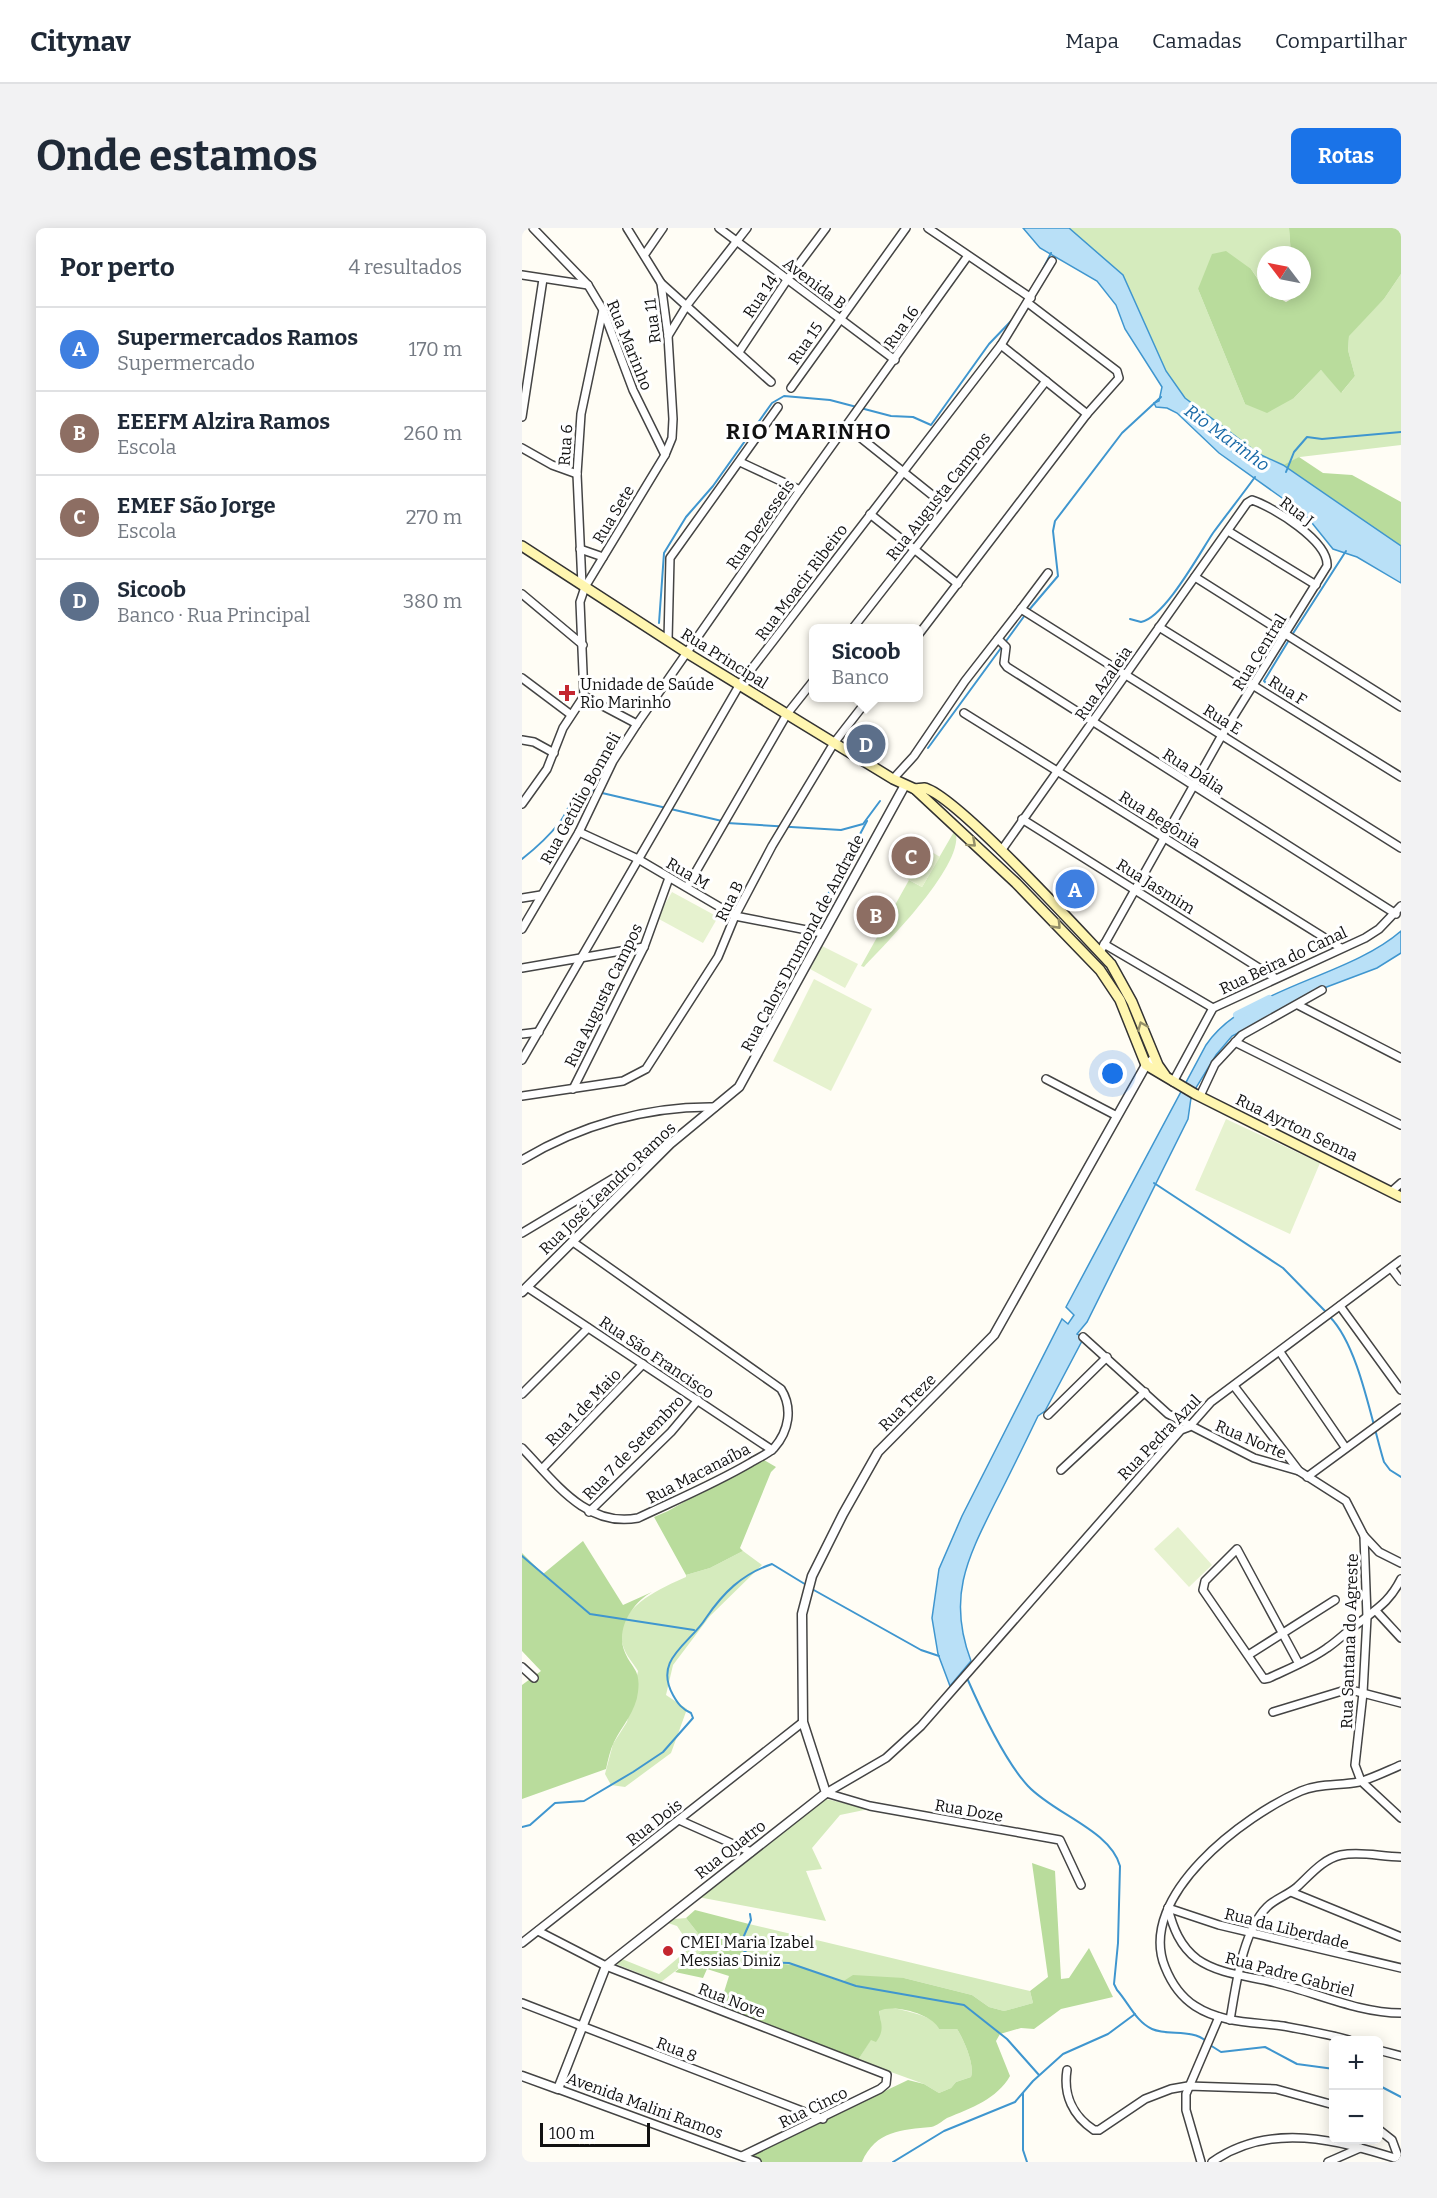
<!DOCTYPE html>
<html lang="pt">
<meta charset="utf-8">
<style>
body{margin:0;font-family:Bitter,serif;background:#f2f2f3;color:#1f2937}
.controls{position:absolute;right:18px;bottom:18px;display:grid;overflow:hidden;border-radius:9px;box-shadow:0 3px 15px #0003}
.controls button{width:54px;height:54px;display:grid;place-items:center;padding:0;border:0;border-bottom:2px solid #e0e1e3;background:#fff;color:#1f2937;font:30px sans-serif}
.compass{position:absolute;left:735px;top:18px;width:54px;height:54px;border-radius:50%;background:#fff;box-shadow:0 3px 15px #0003;rotate:302deg}
.scale{position:absolute;left:18px;bottom:15px;width:110px;box-sizing:border-box;padding-left:6px;border:3px solid #111;border-top:0;font-size:16px;line-height:21px;white-space:nowrap;color:#111;-webkit-text-stroke:4px #fff;paint-order:stroke}
.you{position:absolute;left:591px;top:846px;width:21px;height:21px;margin:-15px;border:4px solid #fff;border-radius:50%;background:#1a73e8;box-shadow:0 0 0 9px #1a73e833}
.badge{display:grid;place-items:center;width:39px;height:39px;border-radius:50%;background:#1a73e8;color:#fff;font-size:20px;font-weight:700}
.pin{position:absolute;translate:-50% -50%;border:3px solid #fff;box-shadow:0 2px 6px #0006}
.popup{position:absolute;left:287px;top:396px;width:114px;height:78px;box-sizing:border-box;display:grid;place-content:center;border-radius:9px;background:#fff;filter:drop-shadow(0 2px 4px #0005);font-size:20px;white-space:nowrap;color:#747a83}
.popup b{font-size:22px;color:#1f2937}
.popup::after{content:'';position:absolute;left:50%;top:100%;margin-left:-12px;border:12px solid transparent;border-top-color:#fff}
.list{margin:0;padding:0;list-style:none}
h2{display:flex;justify-content:space-between;align-items:center;height:78px;margin:0;padding:0 24px;font-size:26px}
h2 small{font-size:20px;font-weight:400;color:#747a83}
.list li{display:grid;grid-template-columns:39px 1fr auto;gap:18px;align-items:center;box-sizing:border-box;height:84px;padding:0 24px;border-top:2px solid #e0e1e3}
.list b{display:block;font-size:22px;white-space:nowrap}
.list p{margin:0;font-size:20px;white-space:nowrap;color:#747a83}
.list em{font-size:20px;font-style:normal;color:#747a83}
.map{position:relative;flex:none;width:879px;height:1934px;overflow:hidden;border-radius:9px}
header{display:flex;align-items:center;gap:36px;box-sizing:border-box;height:84px;padding:0 30px;background:#fff;border-bottom:2px solid #e0e1e3}
header strong{font-size:28px}
nav{display:flex;gap:33px;margin-inline-start:auto;font-size:21px}
.intro{display:flex;align-items:center;justify-content:space-between;box-sizing:border-box;height:144px;padding:0 36px}
h1{margin:0;font-size:42px}
.button{padding:15px 27px;border-radius:9px;background:#1a73e8;color:#fff;font-size:21px;font-weight:700}
main{display:flex;gap:36px;padding:0 36px}
aside{flex:1;background:#fff;border-radius:9px;box-shadow:0 3px 15px #0003}
.map>svg:first-child{display:block}
.green{fill:#d5ebbd}
.forest{fill:#b9dc9c}
.pitch{fill:#e6f2cf}
.water{fill:#b9e0f7;stroke:#3f96cf;stroke-width:1.5}
.lines{fill:none;stroke-linecap:round;stroke-linejoin:round}
.stream{stroke:#3f96cf;stroke-width:2}
.canal{stroke:#b9e0f7;stroke-width:8}
.minor-casing{stroke:#444;stroke-width:10}
.tertiary-casing{stroke:#444;stroke-width:11}
.secondary-casing{stroke:#333;stroke-width:12}
.minor{stroke:#fff;stroke-width:7}
.tertiary{stroke:#fff;stroke-width:8}
.secondary{stroke:#fff6b0;stroke-width:9}
.oneway{stroke:#948f68}
.poi-dot{fill:#c4262e;stroke:#fff;stroke-width:2}
.labels{text-anchor:middle;stroke-width:6;stroke-linejoin:round;paint-order:stroke}
.street-label{font-size:16px;fill:#111;stroke:#fff}
.poi-label{font-size:16px;fill:#111;stroke:#fff;text-anchor:start}
.water-label{font-size:18px;font-style:italic;fill:#1768a6;stroke:#fff}
.district-label{font-size:22px;font-weight:bold;letter-spacing:1.5px;fill:#111;stroke:#fff}
</style>
<header>
<strong>Citynav</strong>
<nav><a>Mapa</a><a>Camadas</a><a>Compartilhar</a></nav>
</header>
<div class="intro"><h1>Onde estamos</h1><a class="button">Rotas</a></div>
<main>
<aside>
<h2>Por perto<small>4 resultados</small></h2>
<ul class="list">
<li><span class="badge" style="background:#3f7fe0">A</span><div><b>Supermercados Ramos</b><p>Supermercado</p></div><em>170 m</em></li>
<li><span class="badge" style="background:#8d6e63">B</span><div><b>EEEFM Alzira Ramos</b><p>Escola</p></div><em>260 m</em></li>
<li><span class="badge" style="background:#8d6e63">C</span><div><b>EMEF São Jorge</b><p>Escola</p></div><em>270 m</em></li>
<li><span class="badge" style="background:#5c6f8a">D</span><div><b>Sicoob</b><p>Banco · Rua Principal</p></div><em>380 m</em></li>
</ul>
</aside>
<div class="map">
<svg width="879" height="1934" viewBox="0 0 879 1934">
<rect width="100%" height="100%" fill="#fffdf5"/>
<g class="green">
<path d="M547 0H767L769 27H744V62L729 41 676 61 723 176 772 170 799 142 820 164 833 148 826 122 827 107 862 71 879 46V217L778 229 761 237 737 226 663 170 644 143 601 47Z"/>
<path d="M433 602C446 634 364 715 342 739L339 738 387 652 400 659Z"/>
<path d="M221 1323 240 1337 188 1388 151 1437 144 1467 165 1481 149 1525 103 1559 89 1557 83 1546 91 1516 105 1494 116 1443C112 1436 106 1430 103 1423 85 1383 137 1361 164 1349V1347L188 1340Z"/>
<path d="M304 1571 347 1581 318 1587 290 1620 300 1641 284 1643 304 1693 176 1669Z"/>
<path d="M164 1690 186 1718 139 1754 94 1736 100 1731 137 1746 169 1719 155 1698 146 1695 152 1691Z"/>
<path d="M227 1696 508 1763 511 1775 482 1783 467 1779 450 1767 382 1750 320 1754 273 1737 237 1734 217 1719Z"/>
<path d="M365 1779C383 1782 399 1786 415 1794L417 1801H435C442 1812 453 1837 449 1849L434 1854 429 1860 417 1865 402 1856 336 1832 359 1795 357 1782Z"/>
</g>
<g class="forest">
<path d="M767 0H879V46L862 71 827 108 826 122 833 148 819 165 799 142 772 170 745 185 723 176 676 61 690 26 704 23 729 41 744 63 764 74 771 70 773 63H780V27H769Z"/>
<path d="M777 229 801 245 830 247 879 274V318L761 237Z"/>
<path d="M242 1232 254 1239 249 1244 218 1320 221 1323 188 1340 164 1347 132 1289 146 1283 235 1233Z"/>
<path d="M61 1313 101 1377 130 1364C111 1374 94 1400 102 1422 109 1441 119 1440 116 1464 114 1483 100 1498 92 1514 88 1522 86 1532 84 1541L0 1571V1457L19 1443 0 1423V1325L21 1346Z"/>
<path d="M510 1635 533 1643 539 1751 547 1750 567 1720 591 1769 539 1781 512 1801 499 1800 478 1806 474 1813 488 1848C475 1871 449 1880 425 1890 420 1893 415 1898 409 1899 380 1902 354 1902 340 1934H226L229 1927 386 1852 402 1856 417 1865 429 1860 434 1854 449 1849C453 1837 442 1812 435 1801H417C412 1787 372 1775 357 1783 359 1796 363 1802 354 1814L349 1812 336 1832 198 1777 207 1748 185 1741 181 1750 153 1744 186 1718 164 1690 173 1682 227 1696 217 1720 237 1734 273 1737 320 1754 331 1747 382 1750 450 1767 467 1779 482 1783 511 1775 508 1763 526 1749Z"/>
</g>
<g class="pitch">
<path d="M398 617 418 629 400 659 380 648Z"/>
<path d="M150 664 196 689 181 715 135 690Z"/>
<path d="M300 718 336 736 323 760 288 741Z"/>
<path d="M292 751 350 781 309 863 251 833Z"/>
<path d="M704 891 798 935 768 1006 673 962Z"/>
<path d="M656 1299 690 1337 667 1359 632 1321Z"/>
</g>
<g class="water">
<path d="M501 0H547L601 47 644 143 663 170 737 226 761 237 879 318V355L835 329 811 321 786 290 770 277 697 225 655 185 645 180 634 179 632 175 637 173 640 159 603 101 594 77 575 53 518 20Z"/>
<path d="M879 703V725L855 740 802 760 710 808 694 827 675 858 669 870 666 891 565 1094 555 1106 561 1109 560 1113 523 1183 516 1188C502 1217 488 1246 473 1275 445 1331 425 1370 449 1433L428 1458 416 1426 410 1390 417 1341 440 1288 540 1091 546 1096 552 1087 544 1079 684 817C722 760 825 750 879 703Z"/>
</g>
<g class="lines">
<g class="stream">
<path d="M518 47 529 25"/>
<path d="M764 244 772 224 785 209 800 211 879 204"/>
<path d="M507 382 536 348 531 303 533 293 600 205 639 169"/>
<path d="M608 391 619 394C643 389 677 326 691 305 705 286 720 267 733 249"/>
<path d="M137 395 142 325 164 289 191 258 250 175 262 168 308 172 369 188 391 189 409 197 467 116 490 92"/>
<path d="M770 407 824 323"/>
<path d="M748 459 742 453 767 412"/>
<path d="M406 520 503 387"/>
<path d="M205 595 319 602 341 596 358 573"/>
<path d="M0 631C14 620 27 608 38 594 47 583 48 567 63 561L200 593"/>
<path d="M242 794 264 752 272 730 345 593"/>
<path d="M632 955 761 1040 804 1084"/>
<path d="M808 1089C837 1119 849 1192 862 1234L868 1242 879 1249"/>
<path d="M0 1328 68 1386 172 1402"/>
<path d="M290 1361 399 1422 417 1428"/>
<path d="M445 1450C459 1482 483 1533 506 1558 532 1586 588 1602 598 1638L596 1715 592 1756 595 1762C606 1774 614 1794 630 1801 646 1808 670 1801 684 1813"/>
<path d="M0 1599 8 1597 33 1575 62 1573 111 1544 141 1524 171 1490 169 1485C160 1481 156 1476 151 1467 131 1431 168 1416 184 1390 201 1365 220 1346 250 1336L286 1358"/>
<path d="M228 1686 229 1692 217 1719 237 1734 267 1735 334 1758 442 1777 485 1811 517 1847"/>
<path d="M688 1817 699 1824 743 1819 775 1836 812 1841"/>
<path d="M856 1857 879 1869"/>
<path d="M501 1865V1922L505 1934"/>
<path d="M371 1934 422 1903 493 1874 511 1853 541 1826 586 1806 613 1786"/>
</g>
<path class="canal" d="M715 787 747 771"/>
<g class="minor-casing">
<g id="minor">
<path d="M11 0 66 57 81 82 111 162 143 227"/>
<path d="M197 0 373 132"/>
<path d="M406 0 509 70"/>
<path d="M123 26 141 0"/>
<path d="M0 47 66 57"/>
<path d="M139 55 249 154"/>
<path d="M146 108 165 77 225 0"/>
<path d="M479 117 565 186"/>
<path d="M217 124 265 52 304 0"/>
<path d="M269 160 384 0"/>
<path d="M0 189 21 51"/>
<path d="M324 198 425 279"/>
<path d="M0 220 30 237 55 246"/>
<path d="M218 234 278 262"/>
<path d="M348 286 436 356"/>
<path d="M706 303 794 357"/>
<path d="M58 321 81 329"/>
<path d="M673 349 879 479"/>
<path d="M60 357 55 246 59 186 81 82"/>
<path d="M0 366 61 417"/>
<path d="M499 381 526 345"/>
<path d="M637 399 879 549"/>
<path d="M331 400 524 153"/>
<path d="M397 406 565 186 597 150 595 143 506 75"/>
<path d="M476 411 484 419 482 435 485 439 874 686"/>
<path d="M146 412 148 330 256 179"/>
<path d="M0 450 48 486"/>
<path d="M62 468 115 496"/>
<path d="M442 485 819 720"/>
<path d="M0 512 12 514 32 525"/>
<path d="M371 551 392 528 443 453 499 381 879 620"/>
<path d="M0 576 25 541 41 500 62 468 58 374 63 359 143 227 150 210 151 191 146 108 139 55 105 0"/>
<path d="M500 591 753 750"/>
<path d="M57 604 116 631 213 688 300 705"/>
<path d="M479 623 725 275 730 272C751 279 807 313 805 338L700 507 578 724"/>
<path d="M165 659 265 486 292 452"/>
<path d="M0 670 19 667"/>
<path d="M0 701 57 604 91 533 115 496 278 262 445 29"/>
<path d="M582 716 691 780"/>
<path d="M0 740 122 719"/>
<path d="M776 777 879 830"/>
<path d="M0 806 17 804"/>
<path d="M713 814 879 897"/>
<path d="M0 832 218 456 479 117 530 33"/>
<path d="M524 851 595 888"/>
<path d="M651 854 691 780 843 710 857 701 879 678"/>
<path d="M51 861 122 719 147 650"/>
<path d="M0 868 101 853 124 841 196 729 213 688 250 618 312 515 347 470"/>
<path d="M678 868 693 836 720 807 800 762"/>
<path d="M0 932C58 897 125 878 193 879"/>
<path d="M870 963 879 955"/>
<path d="M0 1005 142 920"/>
<path d="M869 1040 879 1053"/>
<path d="M5 1059 250 1222"/>
<path d="M818 1078 879 1162"/>
<path d="M561 1109 646 1186 732 1230 777 1243"/>
<path d="M758 1124 823 1219"/>
<path d="M712 1158 777 1243 824 1273 842 1308 857 1324 879 1335"/>
<path d="M0 1166 66 1100"/>
<path d="M526 1187 585 1129"/>
<path d="M0 1220C33 1254 64 1300 116 1290 154 1272 192 1256 228 1235 236 1230 246 1226 252 1220 267 1203 271 1180 259 1161L51 1014"/>
<path d="M20 1241 121 1136"/>
<path d="M539 1242 623 1164"/>
<path d="M785 1249 879 1180"/>
<path d="M67 1284 149 1204 176 1172"/>
<path d="M842 1308 845 1389 841 1465 833 1537 839 1553 879 1590"/>
<path d="M855 1384 879 1410"/>
<path d="M728 1426 813 1372"/>
<path d="M777 1436 715 1321 683 1353 681 1362 742 1451 747 1450C766 1441 787 1433 805 1420 817 1412 826 1402 838 1394 856 1380 868 1373 879 1351"/>
<path d="M0 1439 12 1450"/>
<path d="M751 1484 820 1463H833L879 1475"/>
<path d="M304 1565 364 1530 399 1498 659 1202 667 1199 689 1174 879 1032"/>
<path d="M304 1565 348 1578 538 1612 559 1657"/>
<path d="M157 1592 229 1624"/>
<path d="M769 1664 879 1709"/>
<path d="M646 1680C651 1700 658 1718 675 1731 698 1747 728 1748 754 1755 795 1765 837 1785 879 1785"/>
<path d="M646 1680 697 1697 879 1740"/>
<path d="M16 1703 84 1738 365 1847 364 1856 358 1861 220 1928"/>
<path d="M0 1715 281 1494"/>
<path d="M0 1775 301 1891"/>
<path d="M708 1792C714 1758 720 1704 745 1679 754 1670 766 1667 775 1659 789 1646 801 1631 819 1627 840 1623 859 1629 879 1629"/>
<path d="M827 1812C806 1806 783 1802 761 1798 731 1794 699 1795 673 1778 659 1769 649 1754 643 1739 614 1668 723 1587 779 1563 798 1555 817 1558 837 1554 851 1550 865 1543 879 1537"/>
<path d="M856 1822 879 1828"/>
<path d="M545 1842C541 1867 551 1888 572 1902H577L623 1871 649 1861 666 1858 754 1861 812 1877"/>
<path d="M36 1861 235 1934"/>
<path d="M856 1901 870 1912 877 1931"/>
<path d="M679 1934 664 1882V1866L697 1789"/>
<path d="M690 1934C748 1893 816 1912 879 1932"/>
<path d="M806 1934 838 1920"/>
</g>
</g>
<g class="tertiary-casing">
<g id="tertiary">
<path d="M0 1064 148 916 217 859 383 557"/>
<path d="M0 1848 36 1861 84 1738 304 1565 281 1494 280 1386 290 1348 321 1286 356 1224 472 1107 624 837 633 830"/>
</g>
</g>
<g class="secondary-casing">
<g id="secondary">
<path d="M0 318 165 425 371 551 393 561 494 655 578 742 598 772 624 837 673 866 879 969"/>
<path d="M393 561C396 561 399 560 402 560 432 565 561 707 589 736L610 774 636 837 643 847"/>
</g>
</g>
<use href="#minor" class="minor"/>
<use href="#tertiary" class="tertiary"/>
<use href="#secondary" class="secondary"/>
</g>
<defs><path id="oneway-chevron" d="M-2-3.5L2.5 0L-2 3.5" fill="none" stroke-width="1.6" stroke-linecap="round" stroke-linejoin="round" transform="scale(1.5)"/></defs>
<g class="oneway">
<use href="#oneway-chevron" transform="translate(450 615) rotate(42)"/>
<use href="#oneway-chevron" transform="translate(535 697) rotate(46)"/>
<use href="#oneway-chevron" transform="translate(620 798) rotate(-112)"/>
</g>
<g class="poi-dot">
<path d="M42 456h6v6h6v6h-6v6h-6v-6h-6v-6h6z"/>
<circle cx="146" cy="1723" r="6"/>
</g>
<g class="labels">
<g class="street-label">
<text transform="translate(293 55) rotate(37)" y="6">Avenida B</text>
<text transform="translate(238 68) rotate(-56)" y="6">Rua 14</text>
<text transform="translate(130 93) rotate(-97)" y="6">Rua 11</text>
<text transform="translate(379 99) rotate(-55)" y="6">Rua 16</text>
<text transform="translate(283 115) rotate(-55)" y="6">Rua 15</text>
<text transform="translate(108 117) rotate(68)" y="6">Rua Marinho</text>
<text transform="translate(43 217) rotate(-86)" y="6">Rua 6</text>
<text transform="translate(416 268) rotate(-52)" y="6">Rua Augusta Campos</text>
<text transform="translate(775 283) rotate(37)" y="6">Rua J</text>
<text transform="translate(91 286) rotate(-59)" y="6">Rua Sete</text>
<text transform="translate(238 296) rotate(-55)" y="6">Rua Dezesseis</text>
<text transform="translate(279 354) rotate(-53)" y="6">Rua Moacir Ribeiro</text>
<text transform="translate(737 424) rotate(-58)" y="6">Rua Central</text>
<text transform="translate(203 430) rotate(32)" y="6">Rua Principal</text>
<text transform="translate(581 455) rotate(-55)" y="6">Rua Azaleia</text>
<text transform="translate(766 462) rotate(32)" y="6">Rua F</text>
<text transform="translate(701 491) rotate(32)" y="6">Rua E</text>
<text transform="translate(672 543) rotate(33)" y="6">Rua Dália</text>
<text transform="translate(58 570) rotate(-61)" y="6">Rua Getúlio Bonneli</text>
<text transform="translate(638 591) rotate(32)" y="6">Rua Begônia</text>
<text transform="translate(166 645) rotate(30)" y="6">Rua M</text>
<text transform="translate(634 658) rotate(32)" y="6">Rua Jasmim</text>
<text transform="translate(207 673) rotate(-64)" y="6">Rua B</text>
<text transform="translate(280 715) rotate(-62)" y="6">Rua Calors Drumond de Andrade</text>
<text transform="translate(761 732) rotate(-25)" y="6">Rua Beira do Canal</text>
<text transform="translate(81 767) rotate(-64)" y="6">Rua Augusta Campos</text>
<text transform="translate(775 899) rotate(26)" y="6">Rua Ayrton Senna</text>
<text transform="translate(85 960) rotate(-44)" y="6">Rua José Leandro Ramos</text>
<text transform="translate(135 1129) rotate(34)" y="6">Rua São Francisco</text>
<text transform="translate(385 1174) rotate(-45)" y="6">Rua Treze</text>
<text transform="translate(61 1179) rotate(-46)" y="6">Rua 1 de Maio</text>
<text transform="translate(637 1209) rotate(-46)" y="6">Rua Pedra Azul</text>
<text transform="translate(729 1211) rotate(23)" y="6">Rua Norte</text>
<text transform="translate(111 1219) rotate(-46)" y="6">Rua 7 de Setembro</text>
<text transform="translate(176 1245) rotate(-27)" y="6">Rua Macanaíba</text>
<text transform="translate(827 1413) rotate(-88)" y="6">Rua Santana do Agreste</text>
<text transform="translate(447 1582) rotate(10)" y="6">Rua Doze</text>
<text transform="translate(132 1594) rotate(-38)" y="6">Rua Dois</text>
<text transform="translate(208 1621) rotate(-38)" y="6">Rua Quatro</text>
<text transform="translate(765 1700) rotate(14)" y="6">Rua da Liberdade</text>
<text transform="translate(768 1746) rotate(15)" y="6">Rua Padre Gabriel</text>
<text transform="translate(210 1772) rotate(21)" y="6">Rua Nove</text>
<text transform="translate(155 1821) rotate(21)" y="6">Rua 8</text>
<text transform="translate(123 1877) rotate(20)" y="6">Avenida Malini Ramos</text>
<text transform="translate(291 1879) rotate(-26)" y="6">Rua Cinco</text>
</g>
<g class="poi-label">
<text x="58" y="462">Unidade de Saúde<tspan x="58" dy="18">Rio Marinho</tspan></text>
<text x="158" y="1720">CMEI Maria Izabel<tspan x="158" dy="18">Messias Diniz</tspan></text>
</g>
<g class="water-label">
<text transform="translate(705 210) rotate(36)" y="6">Rio Marinho</text>
</g>
<g class="district-label">
<text x="287" y="211">RIO MARINHO</text>
</g>
</g>
</svg>
<div class="controls">
<button>+</button>
<button>−</button>
</div>
<svg class="compass" viewBox="-18 -18 36 36"><path d="M0-13l5 13h-10z" fill="#e53935"/><path d="M0 13l5-13h-10z" fill="#747a83"/></svg>
<div class="scale">100 m</div>
<div class="you"></div>
<div class="pin badge" style="left:553px;top:661px;background:#3f7fe0">A</div>
<div class="pin badge" style="left:354px;top:687px;background:#8d6e63">B</div>
<div class="pin badge" style="left:389px;top:628px;background:#8d6e63">C</div>
<div class="pin badge" style="left:344px;top:516px;background:#5c6f8a">D</div>
<div class="popup"><b>Sicoob</b>Banco</div>
</div>
</main>
